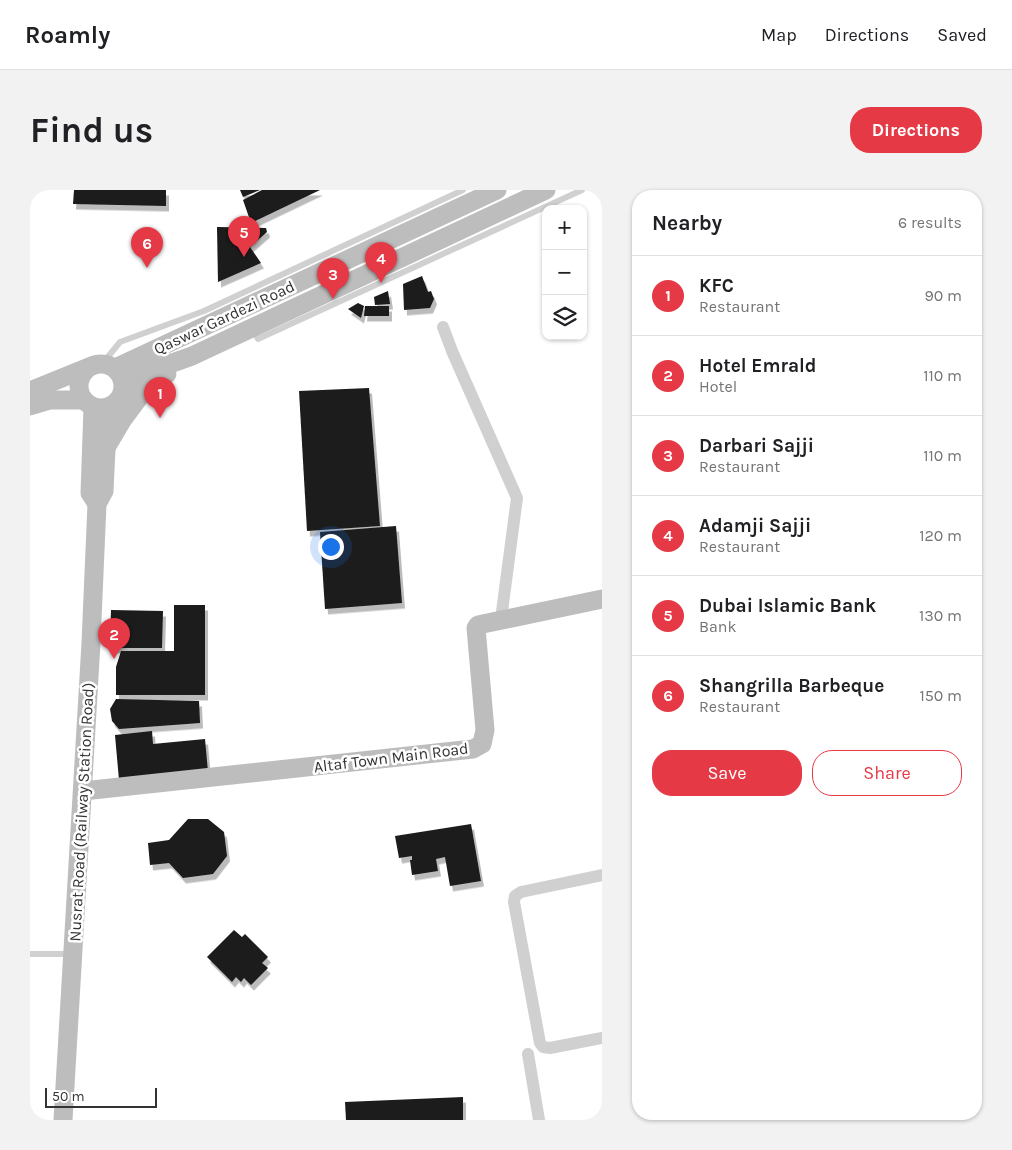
<!DOCTYPE html>
<meta charset="utf-8">
<style>
body{margin:0;font-family:Karla,sans-serif;background:#f2f2f2;color:#202124}
.controls{position:absolute;right:15px;top:15px;display:grid;overflow:hidden;border-radius:10px;box-shadow:0 1px 4px #0004}
.controls button{width:45px;height:45px;display:grid;place-items:center;padding:0;border:0;border-bottom:1px solid #e0e0e0;background:#fff;color:#202124;font:25px sans-serif}
.scale{position:absolute;left:15px;bottom:12px;width:112px;box-sizing:border-box;padding-left:5px;border:2px solid #333;border-top:0;font-size:14px;line-height:18px;white-space:nowrap;color:#333;-webkit-text-stroke:4px #fff;paint-order:stroke}
.you{position:absolute;left:300px;top:356px;width:18px;height:18px;margin:-12px;border:4px solid #fff;border-radius:50%;background:#1a73e8;box-shadow:0 0 0 8px #1a73e833}
.badge{display:grid;place-items:center;width:32px;height:32px;border-radius:50%;background:#e63946;color:#fff;font-size:16px;font-weight:700}
.pin{position:absolute;translate:-50% -41px;filter:drop-shadow(0 1px 2px #0008)}
.pin::after{content:'';position:absolute;top:26px;width:18px;height:15px;background:inherit;clip-path:polygon(0 0,100% 0,50% 100%)}
.list{margin:0;padding:0;list-style:none}
h2{display:flex;justify-content:space-between;align-items:center;height:65px;margin:0;padding:0 20px;font-size:21px}
h2 small{font-size:16px;font-weight:400;color:#757577}
.list li{display:grid;grid-template-columns:32px 1fr auto;gap:15px;align-items:center;box-sizing:border-box;height:80px;padding:0 20px;border-top:1px solid #e0e0e0}
.list b{display:block;font-size:19px;white-space:nowrap}
.list p{margin:0;font-size:16px;white-space:nowrap;color:#757577}
.list em{font-size:16px;font-style:normal;color:#757577}
.actions{display:flex;gap:10px;padding:15px 20px}
.actions a{flex:1;padding:11px 0;border:1px solid #e63946;border-radius:20px;text-align:center;font-size:18px;color:#e63946}
.actions .main{background:#e63946;color:#fff}
.icon{flex:none;width:28px;height:28px;fill:none;stroke:currentColor;stroke-width:2;stroke-linecap:round;stroke-linejoin:round}
.map{position:relative;flex:none;width:572px;height:930px;overflow:hidden;border-radius:20px}
header{display:flex;align-items:center;gap:30px;box-sizing:border-box;height:70px;padding:0 25px;background:#fff;border-bottom:1px solid #e0e0e0}
header strong{font-size:24px}
nav{display:flex;gap:28px;margin-inline-start:auto;font-size:18px}
.intro{display:flex;align-items:center;justify-content:space-between;box-sizing:border-box;height:120px;padding:0 30px}
h1{margin:0;font-size:35px}
.button{padding:12px 22px;border-radius:20px;background:#e63946;color:#fff;font-size:18px;font-weight:700}
main{display:flex;gap:30px;padding:0 30px}
aside{flex:1;background:#fff;border-radius:20px;box-shadow:0 1px 4px #0004}
.map>svg:first-child{display:block}
.building{fill:#1a1a1a;filter:url(#shadow)}
.lines{fill:none;stroke-linecap:round;stroke-linejoin:round}
.lane{stroke:#d0d0d0;stroke-width:6}
.street{stroke:#d0d0d0;stroke-width:12}
.secondary{stroke:#bdbdbd;stroke-width:19}
.labels{text-anchor:middle;stroke-width:5;stroke-linejoin:round;paint-order:stroke}
.street-label{font-size:16px;fill:#333;stroke:#fff}
</style>
<header>
<strong>Roamly</strong>
<nav><a>Map</a><a>Directions</a><a>Saved</a></nav>
</header>
<div class="intro"><h1>Find us</h1><a class="button">Directions</a></div>
<main>
<div class="map">
<svg width="572" height="930" viewBox="0 0 572 930">
<defs>
<filter id="shadow"><feDropShadow dx="3" dy="5.5" stdDeviation="0" flood-color="#0004"/></filter>
</defs>
<rect width="100%" height="100%" fill="#fff"/>
<g class="building">
<path d="M44 0H136V16L43 14Z"/>
<path d="M210 0H230L213 7Z"/>
<path d="M232 0H290L221 33 213 10Z"/>
<path d="M187 37 236 38 237 42 220 57 231 73 188 92Z"/>
<path d="M392 86 398 102 401 101 404 109 400 118 374 120 373 94Z"/>
<path d="M358 101 360 114 345 115 344 107Z"/>
<path d="M328 113 334 116 331 128 318 119Z"/>
<path d="M335 116H359V126H334Z"/>
<path d="M339 198 350 336 277 341 269 201Z"/>
<path d="M366 336 372 413 295 419 290 342Z"/>
<path d="M144 415H175V505H86V477L91 461H144Z"/>
<path d="M81 420 133 421 132 458H80Z"/>
<path d="M86 509 169 511 170 533 89 539 82 531 80 519Z"/>
<path d="M122 541 123 554 175 549 178 582 89 590 85 545Z"/>
<path d="M158 629H178L194 642 197 666 183 684 153 688 139 673 120 675 118 653 139 650Z"/>
<path d="M441 634 451 691 420 696 415 667 406 669 408 681 382 685 380 670H382V666L369 668 365 646Z"/>
<path d="M204 740 212 747 215 744 238 767 232 773 238 778 221 795 214 788 211 792 206 787 202 792 177 767Z"/>
<path d="M433 907V930H316L315 912Z"/>
</g>
<g class="lines">
<g class="lane">
<path d="M223 139 228 149 552 0"/>
<path d="M72 174 90 152 174 121 433 0"/>
<path d="M0 764H42"/>
</g>
<g class="street">
<path d="M413 137 422 161 487 308 471 429"/>
<path d="M572 685 491 702 485 706 484 712 510 853 513 857 520 858 572 848"/>
<path d="M498 864 509 930"/>
</g>
<g class="secondary">
<circle cx="71" cy="196" r="22"/>
<path d="M85 178 467 0"/>
<path d="M94 194 120 181 162 166 516 0"/>
<path d="M0 201 59 177"/>
<path d="M0 216 20 210H54"/>
<path d="M63 217 60 303 67 314"/>
<path d="M77 256 93 229 116 198 137 184"/>
<path d="M53 601 443 559 452 554 455 540 446 438 448 435 572 409"/>
<path d="M33 930 61 453 67 314 74 301 78 217"/>
</g>
</g>
<g class="labels">
<g class="street-label">
<text transform="translate(194 127) rotate(-25)" y="6">Qaswar Gardezi Road</text>
<text transform="translate(361 567) rotate(-7)" y="6">Altaf Town Main Road</text>
<text transform="translate(51 622) rotate(-87)" y="6">Nusrat Road (Railway Station Road)</text>
</g>
</g>
</svg>
<div class="controls">
<button>+</button>
<button>−</button>
<button><svg class="icon" aria-label="layers" viewBox="0 0 24 24"><path d="M12 4l9 5-9 5-9-5zM3 14l9 5 9-5"/></svg></button>
</div>
<div class="scale">50 m</div>
<div class="you"></div>
<div class="pin badge" style="left:130px;top:228px">1</div>
<div class="pin badge" style="left:84px;top:469px">2</div>
<div class="pin badge" style="left:303px;top:109px">3</div>
<div class="pin badge" style="left:351px;top:93px">4</div>
<div class="pin badge" style="left:214px;top:67px">5</div>
<div class="pin badge" style="left:117px;top:78px">6</div>
</div>
<aside>
<h2>Nearby<small>6 results</small></h2>
<ul class="list">
<li><span class="badge">1</span><div><b>KFC</b><p>Restaurant</p></div><em>90 m</em></li>
<li><span class="badge">2</span><div><b>Hotel Emrald</b><p>Hotel</p></div><em>110 m</em></li>
<li><span class="badge">3</span><div><b>Darbari Sajji</b><p>Restaurant</p></div><em>110 m</em></li>
<li><span class="badge">4</span><div><b>Adamji Sajji</b><p>Restaurant</p></div><em>120 m</em></li>
<li><span class="badge">5</span><div><b>Dubai Islamic Bank</b><p>Bank</p></div><em>130 m</em></li>
<li><span class="badge">6</span><div><b>Shangrilla Barbeque</b><p>Restaurant</p></div><em>150 m</em></li>
</ul>
<div class="actions"><a class="main">Save</a><a>Share</a></div>
</aside>
</main>
